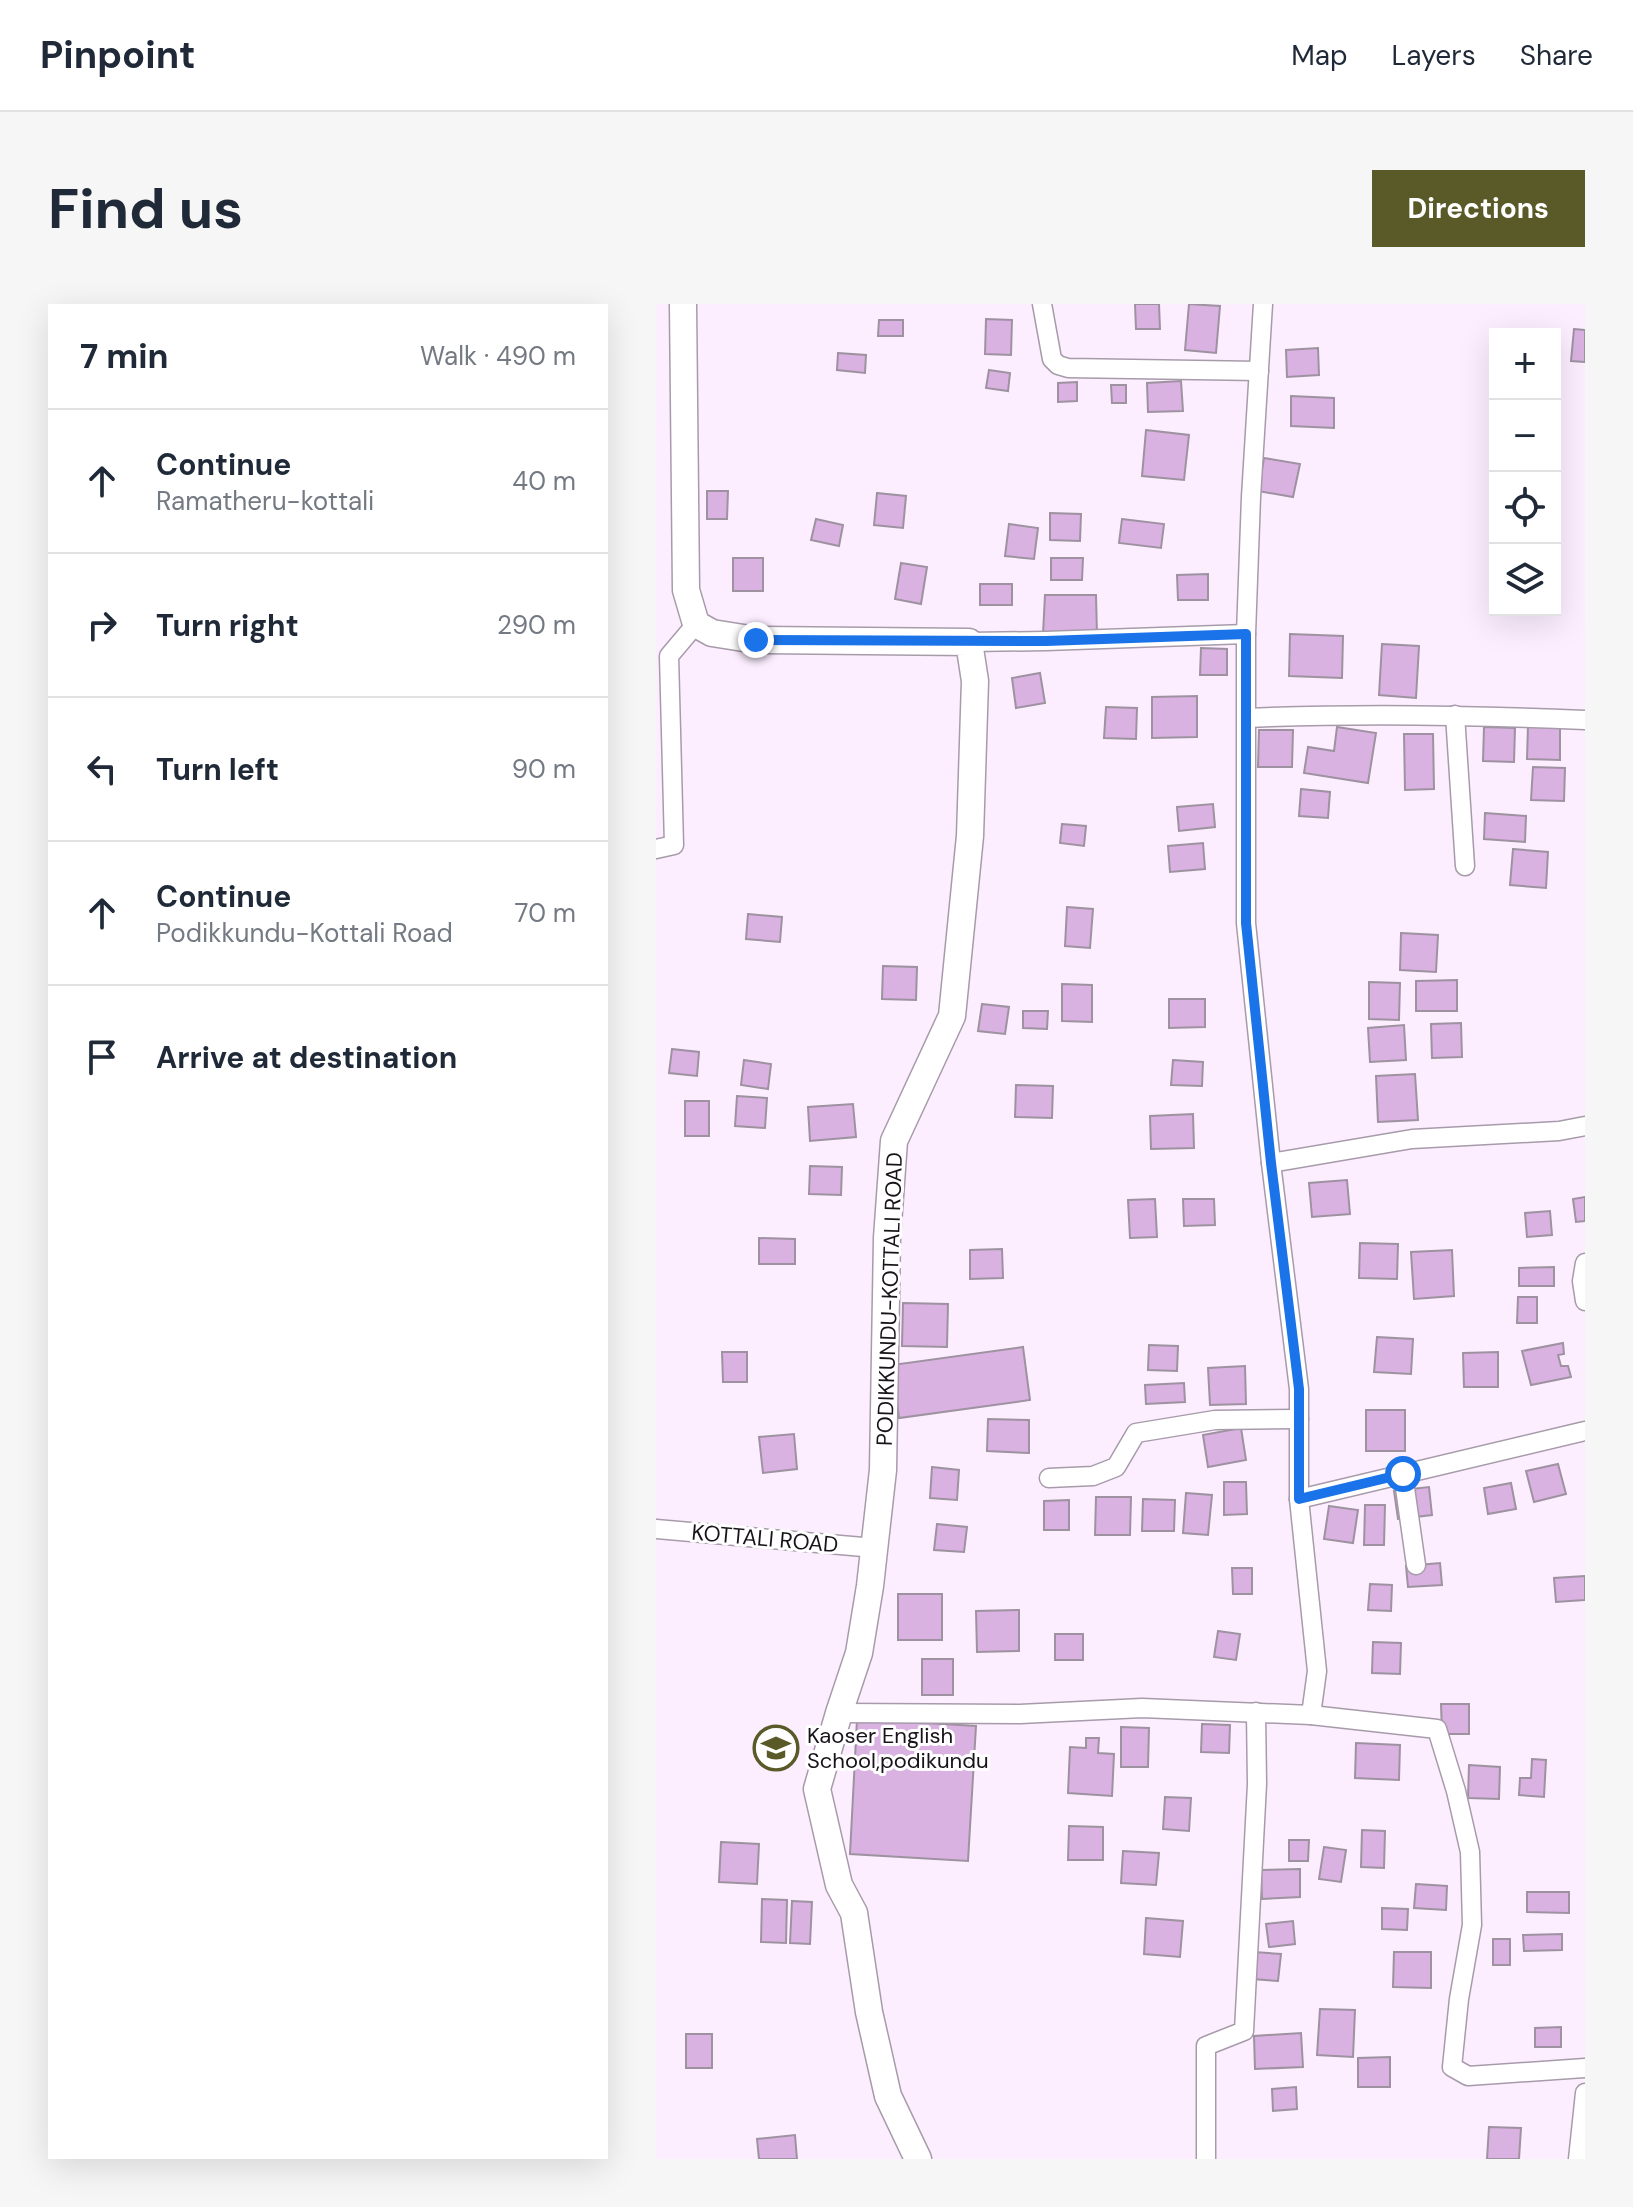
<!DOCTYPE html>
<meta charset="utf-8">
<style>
body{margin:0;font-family:"DM Sans",sans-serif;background:#f6f6f7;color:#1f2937}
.controls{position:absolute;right:24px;top:24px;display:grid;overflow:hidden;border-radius:0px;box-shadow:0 8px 32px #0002}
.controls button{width:72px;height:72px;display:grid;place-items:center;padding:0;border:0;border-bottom:2px solid #e0e1e3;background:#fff;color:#1f2937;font:40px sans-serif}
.stop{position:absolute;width:24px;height:24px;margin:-18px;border:6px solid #1a73e8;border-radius:50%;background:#fff}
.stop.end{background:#1a73e8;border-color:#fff;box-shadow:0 2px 8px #0008}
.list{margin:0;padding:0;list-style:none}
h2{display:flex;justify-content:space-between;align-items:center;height:104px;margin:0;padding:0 32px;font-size:34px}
h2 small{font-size:26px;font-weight:400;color:#747a83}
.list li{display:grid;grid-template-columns:52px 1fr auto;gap:24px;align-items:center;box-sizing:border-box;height:144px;padding:0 32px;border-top:2px solid #e0e1e3}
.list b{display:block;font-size:30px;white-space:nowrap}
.list p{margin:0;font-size:26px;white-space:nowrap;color:#747a83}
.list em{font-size:26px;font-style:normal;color:#747a83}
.icon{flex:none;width:44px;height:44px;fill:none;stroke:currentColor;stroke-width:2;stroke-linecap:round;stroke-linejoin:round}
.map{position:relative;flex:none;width:929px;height:1855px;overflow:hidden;border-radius:0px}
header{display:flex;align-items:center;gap:48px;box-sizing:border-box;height:112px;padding:0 40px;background:#fff;border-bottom:2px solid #e0e1e3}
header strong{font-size:38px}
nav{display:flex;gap:44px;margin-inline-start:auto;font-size:28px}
.intro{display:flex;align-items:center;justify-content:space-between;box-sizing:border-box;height:192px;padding:0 48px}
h1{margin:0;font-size:56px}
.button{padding:20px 36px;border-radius:0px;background:#595a28;color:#fff;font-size:28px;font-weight:700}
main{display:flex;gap:48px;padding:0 48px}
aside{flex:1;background:#fff;border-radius:0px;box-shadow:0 8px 32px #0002}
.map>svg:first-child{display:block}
.building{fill:#d9b2e1;stroke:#9e92a1;stroke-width:2}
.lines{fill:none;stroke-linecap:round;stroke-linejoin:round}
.minor-casing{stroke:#a79baa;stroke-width:21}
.secondary-casing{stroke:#a79baa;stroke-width:29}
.minor{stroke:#fff;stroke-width:18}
.secondary{stroke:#fff;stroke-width:26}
.route{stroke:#1a73e8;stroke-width:10}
.labels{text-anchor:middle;stroke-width:6;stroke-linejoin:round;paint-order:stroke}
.street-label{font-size:22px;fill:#181319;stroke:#fff}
.poi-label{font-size:22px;fill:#181319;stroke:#fff;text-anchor:start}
</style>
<header>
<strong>Pinpoint</strong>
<nav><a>Map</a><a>Layers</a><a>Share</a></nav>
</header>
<div class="intro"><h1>Find us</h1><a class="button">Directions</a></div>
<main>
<aside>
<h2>7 min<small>Walk · 490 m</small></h2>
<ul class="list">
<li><svg class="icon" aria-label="ahead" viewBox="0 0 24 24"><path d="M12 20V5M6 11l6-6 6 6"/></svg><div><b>Continue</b><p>Ramatheru-kottali</p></div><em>40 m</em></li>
<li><svg class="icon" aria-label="right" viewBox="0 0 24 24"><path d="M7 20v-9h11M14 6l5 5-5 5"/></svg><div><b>Turn right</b></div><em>290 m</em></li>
<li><svg class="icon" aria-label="left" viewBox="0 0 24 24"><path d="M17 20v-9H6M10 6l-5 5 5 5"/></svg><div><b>Turn left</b></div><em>90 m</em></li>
<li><svg class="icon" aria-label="ahead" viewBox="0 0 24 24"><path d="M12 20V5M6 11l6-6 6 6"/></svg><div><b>Continue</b><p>Podikkundu-Kottali Road</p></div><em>70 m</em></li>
<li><svg class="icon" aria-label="arrive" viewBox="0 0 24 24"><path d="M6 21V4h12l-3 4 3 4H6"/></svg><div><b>Arrive at destination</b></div></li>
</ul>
</aside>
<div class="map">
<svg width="929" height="1855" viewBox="0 0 929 1855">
<rect width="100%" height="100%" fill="#fceeff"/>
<g class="building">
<path d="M479 0H503L504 25H480Z"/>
<path d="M533 0 564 2 560 49 529 46Z"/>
<path d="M330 15 356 16 355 51 329 50Z"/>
<path d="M223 16H247V32H222Z"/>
<path d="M918 25 929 26V58L915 57Z"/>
<path d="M662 44 663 71 631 73 630 46Z"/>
<path d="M182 49 210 51 209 69 181 66Z"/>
<path d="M333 66 354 69 352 87 330 84Z"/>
<path d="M525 77 527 107 492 108 491 79Z"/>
<path d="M421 78V97L402 98V79Z"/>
<path d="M455 81H470V99H456Z"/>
<path d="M635 92 678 94V124L635 122Z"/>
<path d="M490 126 533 131 528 176 486 172Z"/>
<path d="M608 154 644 160 637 193 602 187Z"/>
<path d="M51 187H72L71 215H51Z"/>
<path d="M221 189 250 192 247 224 218 221Z"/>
<path d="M394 209 425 210 424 237 394 236Z"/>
<path d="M160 215 187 221 183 242 155 236Z"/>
<path d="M466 215 508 220 505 244 463 239Z"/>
<path d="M353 220 382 224 378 255 349 252Z"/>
<rect x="77" y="254" width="30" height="33"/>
<path d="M395 254H427L426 276H395Z"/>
<path d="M245 259 271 263 265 300 239 295Z"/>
<path d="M552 270V296H522L521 271Z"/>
<rect x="324" y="280" width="32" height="21"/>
<path d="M389 291H440L441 331 387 330Z"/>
<path d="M634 330 687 332 686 374 633 372Z"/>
<path d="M726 340 763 342 760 394 723 391Z"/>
<path d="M545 344 571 345V371H544Z"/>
<path d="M384 369 389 399 360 404 356 374Z"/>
<path d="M541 392V433L496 434V393Z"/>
<path d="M450 403 481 404 480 435 448 434Z"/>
<path d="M872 421 904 422V456L871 455Z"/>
<path d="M681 423 720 429 712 479 648 469 652 443 678 447Z"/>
<path d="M828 423 859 424 858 458 827 457Z"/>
<path d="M603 426H637L636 463H602Z"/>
<path d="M748 430H777L778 485 749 486Z"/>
<path d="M877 463 909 464 908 497 875 496Z"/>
<path d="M645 485 674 488 672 514 643 512Z"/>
<path d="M557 500 559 523 523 527 521 503Z"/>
<path d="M829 509 870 512 869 538 828 535Z"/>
<path d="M406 520 430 522 428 542 404 539Z"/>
<path d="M547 539 549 565 514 568 512 542Z"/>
<path d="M857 545 892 548 890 584 854 581Z"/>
<path d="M411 603 437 605 434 644 409 642Z"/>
<path d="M92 610 126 613 124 638 90 635Z"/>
<path d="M745 629 782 631 780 668 744 666Z"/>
<path d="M227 662 261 663 260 696 226 695Z"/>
<path d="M801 676V707H760V677Z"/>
<path d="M713 678 744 679 743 716 713 715Z"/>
<path d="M406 680 436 681V718L406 717Z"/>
<path d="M513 695H549V723L513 724Z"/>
<path d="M326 700 353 703 349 730 322 727Z"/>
<path d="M367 707H392L391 725 367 724Z"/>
<path d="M805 719 806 753 776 754 775 720Z"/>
<path d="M748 721 750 756 714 758 712 724Z"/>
<path d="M16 745 43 748 41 772 13 769Z"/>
<path d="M88 756 115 760 112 785 85 781Z"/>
<path d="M517 756 547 758 546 782 515 781Z"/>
<path d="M759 770 762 816 722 818 720 772Z"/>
<path d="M360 781 397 782 396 814 359 813Z"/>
<path d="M81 792 111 794 109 824 79 822Z"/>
<rect x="29" y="797" width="24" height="35"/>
<path d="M197 800 200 833 154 837 152 803Z"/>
<path d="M537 810 538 844 495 845 494 812Z"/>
<path d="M154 862 186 863 185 891 153 890Z"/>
<path d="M691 876 694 910 656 913 653 879Z"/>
<path d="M929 893V917L920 918 917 895Z"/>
<path d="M499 895 501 933 474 934 472 896Z"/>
<path d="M527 895H558L559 921 528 922Z"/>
<path d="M894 907 896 931 871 933 869 909Z"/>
<path d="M103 934 139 935V960H103Z"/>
<path d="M704 939 742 940 741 975 703 974Z"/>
<path d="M346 945 347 974 314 975V946Z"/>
<path d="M796 946 798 992 758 995 755 948Z"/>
<path d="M898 963V982H863V964Z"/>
<path d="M862 993H881V1019H861Z"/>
<path d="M247 999 292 1000 291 1043 246 1042Z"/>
<path d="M721 1033 757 1035 755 1070 718 1068Z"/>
<path d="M907 1039 908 1050 902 1051 905 1062H912L915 1073 875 1081 866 1047Z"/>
<path d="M493 1041 522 1042 521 1067 492 1066Z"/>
<path d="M367 1043 374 1096 243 1114 236 1061Z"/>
<path d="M66 1048H91V1078H67Z"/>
<path d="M842 1048V1083H808L807 1049Z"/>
<path d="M589 1062 590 1100 554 1101 552 1064Z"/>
<path d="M528 1079 529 1098 490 1100 489 1081Z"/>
<rect x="710" y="1106" width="39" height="41"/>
<path d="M332 1115 373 1116V1149L331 1147Z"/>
<path d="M585 1124 590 1156 552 1163 547 1131Z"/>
<path d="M138 1130 141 1165 107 1169 103 1133Z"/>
<path d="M902 1160 910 1190 878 1198 870 1167Z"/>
<path d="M276 1163 303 1166 301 1196 274 1194Z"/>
<path d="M568 1178H590L591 1210 568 1211Z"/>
<path d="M855 1179 860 1205 832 1210 828 1184Z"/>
<path d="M773 1183 776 1211 742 1215 738 1187Z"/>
<path d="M530 1189 556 1191 552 1231 527 1229Z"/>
<path d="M440 1193H475L474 1231H439Z"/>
<path d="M487 1195 519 1196 518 1227H486Z"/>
<path d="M413 1196V1226H388V1197Z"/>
<path d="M709 1201H729L728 1241H708Z"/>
<path d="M673 1202 702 1206 697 1239 668 1235Z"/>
<path d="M281 1220 311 1223 308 1248 278 1246Z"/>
<path d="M784 1259 786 1281 752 1283 750 1262Z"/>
<path d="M576 1264H596V1290H577Z"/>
<path d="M929 1272V1296L900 1298 898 1274Z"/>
<path d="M714 1280 736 1281 735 1307 712 1306Z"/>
<rect x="242" y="1290" width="44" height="46"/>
<path d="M363 1306V1347L321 1348 320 1307Z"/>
<path d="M562 1327 584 1330 580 1356 558 1353Z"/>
<rect x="399" y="1330" width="28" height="26"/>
<path d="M717 1338 745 1339 744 1370 716 1369Z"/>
<rect x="266" y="1355" width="31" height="36"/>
<path d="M785 1400H813V1430H786Z"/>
<path d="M201 1415 320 1422 312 1557 194 1550Z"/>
<path d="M546 1420 574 1421 573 1449 545 1448Z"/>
<path d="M465 1423 493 1424 492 1463H465Z"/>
<path d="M430 1434H443L442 1449 458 1450 456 1492 412 1489 414 1443 430 1444Z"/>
<path d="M700 1439 744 1441 743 1476 699 1474Z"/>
<path d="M876 1455 890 1456 888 1493 863 1491 864 1474H875Z"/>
<path d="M813 1461 844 1463 843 1495 812 1494Z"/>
<path d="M509 1493 535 1494 533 1527 507 1525Z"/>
<path d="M413 1522 447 1523V1556H412Z"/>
<path d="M706 1526 729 1527 728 1564 705 1563Z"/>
<path d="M633 1536H653L652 1557H633Z"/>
<path d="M65 1538 103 1540 101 1580 63 1578Z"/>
<path d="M668 1543 690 1546 685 1578 663 1575Z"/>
<path d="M467 1547 503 1549 500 1581 465 1579Z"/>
<path d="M644 1565V1593L606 1595 605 1566Z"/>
<path d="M760 1580 791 1582 790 1606 758 1604Z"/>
<path d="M871 1588H913V1609L871 1608Z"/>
<path d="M106 1595 131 1596 130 1639 105 1638Z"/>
<path d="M136 1597 156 1598 154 1640 134 1639Z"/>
<path d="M726 1604 752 1605 751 1626 726 1625Z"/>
<path d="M490 1614 527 1617 524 1653 488 1650Z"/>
<path d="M637 1617 639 1640 613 1643 610 1620Z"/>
<path d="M906 1630V1646L868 1647 867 1631Z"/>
<rect x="837" y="1635" width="17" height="26"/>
<path d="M598 1648 625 1650 622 1677 596 1675Z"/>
<path d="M738 1648H775V1684L737 1683Z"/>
<path d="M664 1705 699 1706 697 1753 661 1751Z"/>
<path d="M905 1723V1743H879V1724Z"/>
<path d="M645 1729 647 1763 599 1765 598 1732Z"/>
<rect x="30" y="1730" width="26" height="34"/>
<path d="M734 1753V1783H702V1754Z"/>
<path d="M640 1783 641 1805 617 1807 616 1785Z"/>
<path d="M833 1823 865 1824 863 1855H831Z"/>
<path d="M139 1831 141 1855H103L101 1835Z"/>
</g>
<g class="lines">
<g class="minor-casing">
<g id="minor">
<path d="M386 0 396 55 402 61 412 64 603 67"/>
<path d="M313 338 390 337 590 330"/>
<path d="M799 411 809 562"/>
<path d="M591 414C704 409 816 411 929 416"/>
<path d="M0 545 18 541 13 352 40 320"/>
<path d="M615 859 756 835 903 827 929 822"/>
<path d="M929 959 926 977 929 997"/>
<path d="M747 1170 760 1261"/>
<path d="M393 1174 437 1172 460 1163 480 1129 559 1116 643 1115"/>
<path d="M643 1195 929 1127"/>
<path d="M0 1225 219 1244"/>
<path d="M183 1409 364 1410 486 1404 655 1411 661 1367 643 1195V1085L615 859 590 619V330L595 193 607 0"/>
<path d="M655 1411 781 1425 800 1487 814 1548 816 1621 803 1695 796 1763 812 1772 929 1764"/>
<path d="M550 1855V1742L588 1727 601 1480 600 1408"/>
<path d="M922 1855 929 1789"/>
</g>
</g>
<g class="secondary-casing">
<path id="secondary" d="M27 0 30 286 40 320 56 329 100 336 313 338 319 377 314 532 296 712 238 837 231 934 227 1166 214 1282 203 1349 183 1409 161 1485 183 1581 198 1609 213 1708 232 1792 262 1855"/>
</g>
<use href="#minor" class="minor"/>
<use href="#secondary" class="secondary"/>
</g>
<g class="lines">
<path class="route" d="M100 336 390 337 590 330V619L615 859 643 1085V1195L747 1170"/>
</g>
<defs>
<g id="school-ring" transform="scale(2.3)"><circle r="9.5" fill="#fff" stroke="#595a28" stroke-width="1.5"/><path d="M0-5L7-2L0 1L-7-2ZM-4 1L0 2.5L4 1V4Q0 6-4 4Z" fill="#595a28"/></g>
</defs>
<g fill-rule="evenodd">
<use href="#school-ring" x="120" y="1444"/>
</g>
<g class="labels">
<g class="street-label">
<text transform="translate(233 995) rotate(-88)" y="8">PODIKKUNDU-KOTTALI ROAD</text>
<text transform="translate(109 1234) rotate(5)" y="8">KOTTALI ROAD</text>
</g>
<g class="poi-label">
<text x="151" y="1439">Kaoser English<tspan x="151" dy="25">School,podikundu</tspan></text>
</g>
</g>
</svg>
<div class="controls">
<button>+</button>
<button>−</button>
<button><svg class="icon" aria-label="locate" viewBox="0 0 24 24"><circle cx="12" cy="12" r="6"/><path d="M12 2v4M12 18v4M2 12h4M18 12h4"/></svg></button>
<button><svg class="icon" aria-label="layers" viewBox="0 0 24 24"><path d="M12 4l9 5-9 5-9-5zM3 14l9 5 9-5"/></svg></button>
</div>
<div class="stop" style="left:747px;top:1170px"></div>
<div class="stop end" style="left:100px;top:336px"></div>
</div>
</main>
